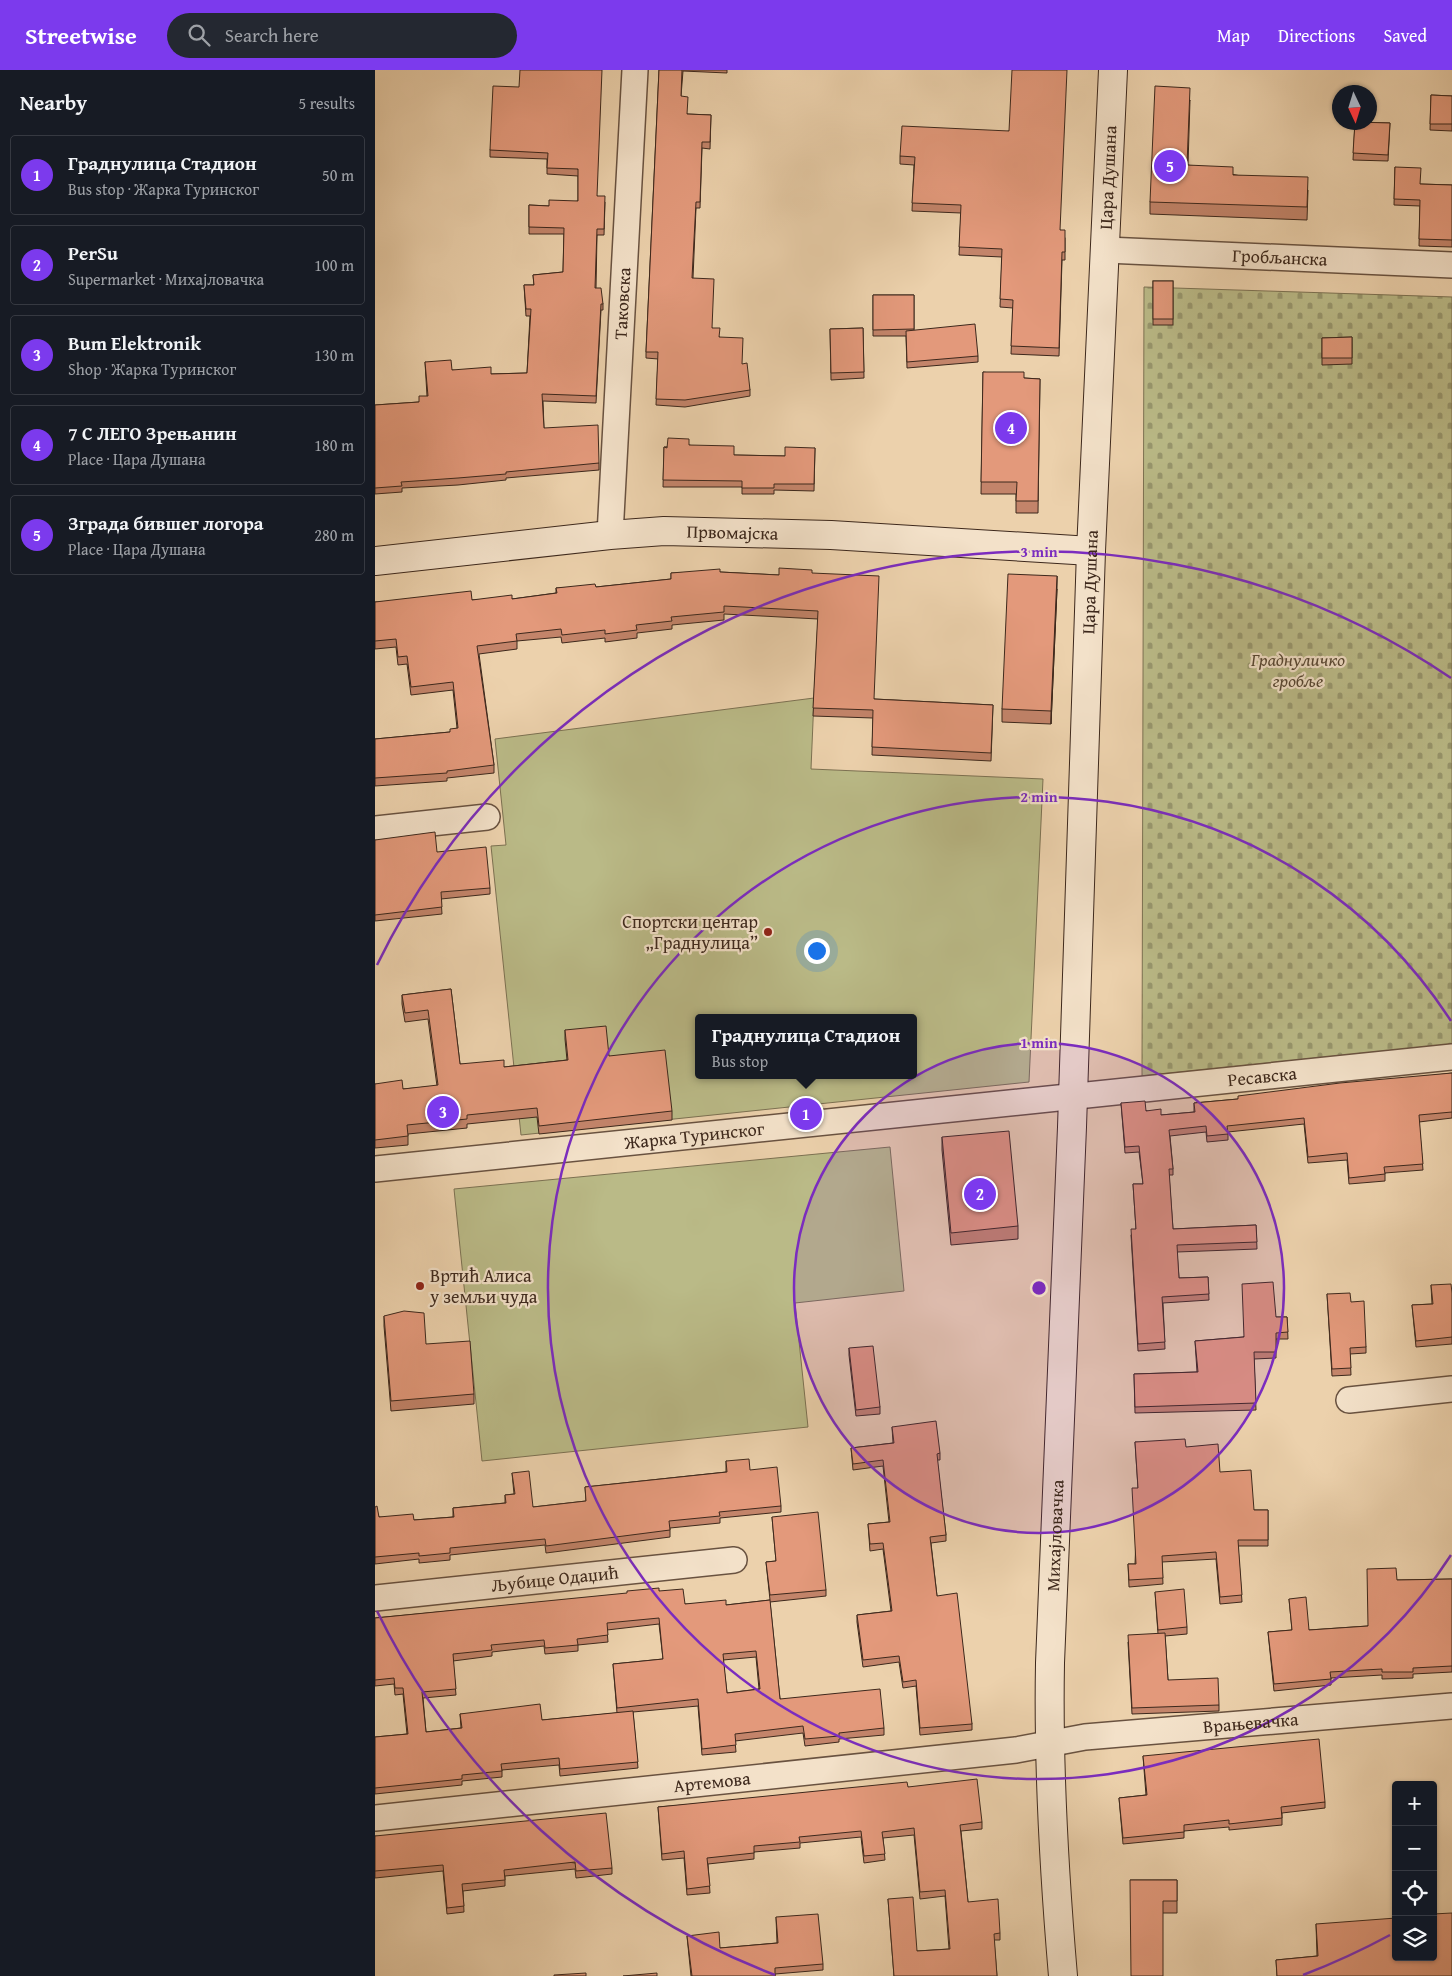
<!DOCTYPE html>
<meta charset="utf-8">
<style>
body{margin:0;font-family:"Gentium Book Plus",serif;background:#242831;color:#f1f3f6}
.controls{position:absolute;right:15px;bottom:15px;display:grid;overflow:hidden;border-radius:5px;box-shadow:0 1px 4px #0004}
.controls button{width:45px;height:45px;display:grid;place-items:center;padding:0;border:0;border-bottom:1px solid #363941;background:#171b24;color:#f1f3f6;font:25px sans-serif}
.compass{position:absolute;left:957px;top:15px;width:45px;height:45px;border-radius:50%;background:#171b24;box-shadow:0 1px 4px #0004;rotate:176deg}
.you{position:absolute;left:441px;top:880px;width:18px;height:18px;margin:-12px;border:4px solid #fff;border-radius:50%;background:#1a73e8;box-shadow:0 0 0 8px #1a73e833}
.badge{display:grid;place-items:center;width:32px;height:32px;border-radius:50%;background:#7c3aed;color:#fff;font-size:16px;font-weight:700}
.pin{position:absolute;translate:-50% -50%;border:2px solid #fff;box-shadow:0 1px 5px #0006}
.popup{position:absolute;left:320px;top:944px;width:222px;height:65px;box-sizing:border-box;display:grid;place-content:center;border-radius:5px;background:#171b24;filter:drop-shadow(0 1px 4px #0005);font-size:16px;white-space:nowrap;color:#9ea1a6}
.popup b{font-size:19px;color:#f1f3f6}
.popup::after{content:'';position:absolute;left:50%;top:100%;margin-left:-10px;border:10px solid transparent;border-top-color:#171b24}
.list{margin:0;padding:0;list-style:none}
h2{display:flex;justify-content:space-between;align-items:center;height:65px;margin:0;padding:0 20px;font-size:21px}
h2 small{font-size:16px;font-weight:400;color:#9ea1a6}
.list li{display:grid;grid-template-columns:32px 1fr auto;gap:15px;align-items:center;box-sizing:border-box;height:80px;margin:0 10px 10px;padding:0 10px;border:1px solid #363941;border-radius:5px}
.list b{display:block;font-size:19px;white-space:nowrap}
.list p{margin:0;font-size:16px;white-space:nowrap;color:#9ea1a6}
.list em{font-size:16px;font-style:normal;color:#9ea1a6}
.icon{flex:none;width:28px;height:28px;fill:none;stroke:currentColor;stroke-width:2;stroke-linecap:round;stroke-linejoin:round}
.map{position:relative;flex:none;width:1077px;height:1906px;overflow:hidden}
header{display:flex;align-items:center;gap:30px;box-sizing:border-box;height:70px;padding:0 25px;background:#7c3aed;color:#fff}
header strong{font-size:24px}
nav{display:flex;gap:28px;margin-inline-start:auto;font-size:18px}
.search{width:350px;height:45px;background:#242831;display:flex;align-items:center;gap:12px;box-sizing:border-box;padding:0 18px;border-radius:28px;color:#9ea1a6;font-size:19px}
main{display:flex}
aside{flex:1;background:#171b24}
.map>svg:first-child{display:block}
.green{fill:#baba87;stroke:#7c7152;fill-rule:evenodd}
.cemetery{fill:url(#cemetery-stones);stroke:#7c7152}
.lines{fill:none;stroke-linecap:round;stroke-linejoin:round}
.street-casing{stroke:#695240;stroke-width:28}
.secondary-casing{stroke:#3d281c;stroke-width:30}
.street{stroke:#f3e1c9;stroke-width:25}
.secondary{stroke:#f3e1c9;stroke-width:28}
.wall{fill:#c3846a;stroke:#3d281c;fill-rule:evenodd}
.shaded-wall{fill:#9f6b56;stroke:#3d281c}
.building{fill:#e3997b;stroke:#3d281c;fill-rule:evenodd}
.ring{fill:none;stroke:#7b2cbf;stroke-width:2.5}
.poi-dot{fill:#8f2418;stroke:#f3e1c9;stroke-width:2}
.labels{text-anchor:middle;stroke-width:4.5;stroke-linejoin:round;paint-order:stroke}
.street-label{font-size:18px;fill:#3d281c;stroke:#f3e1c9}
.park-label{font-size:18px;font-style:italic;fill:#564531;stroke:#f3e1c9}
.poi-label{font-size:18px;fill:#3d281c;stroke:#f3e1c9;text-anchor:end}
.centre{fill:#7b2cbf;stroke:#f3e1c9;stroke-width:2.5}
.ring-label{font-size:15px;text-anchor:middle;font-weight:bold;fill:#7b2cbf;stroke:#f3e1c9;stroke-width:4.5;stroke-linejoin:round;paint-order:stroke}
</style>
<header>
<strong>Streetwise</strong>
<div class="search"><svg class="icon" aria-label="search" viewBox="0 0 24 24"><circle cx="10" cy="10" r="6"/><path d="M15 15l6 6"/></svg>Search here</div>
<nav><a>Map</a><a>Directions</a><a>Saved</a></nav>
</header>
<main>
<aside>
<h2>Nearby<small>5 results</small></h2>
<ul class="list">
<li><span class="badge">1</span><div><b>Граднулица Стадион</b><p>Bus stop · Жарка Туринског</p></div><em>50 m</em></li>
<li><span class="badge">2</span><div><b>PerSu</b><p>Supermarket · Михајловачка</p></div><em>100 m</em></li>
<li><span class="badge">3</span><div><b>Bum Elektronik</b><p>Shop · Жарка Туринског</p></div><em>130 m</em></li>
<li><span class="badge">4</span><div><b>7 С ЛЕГО Зрењанин</b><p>Place · Цара Душана</p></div><em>180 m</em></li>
<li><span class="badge">5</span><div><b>Зграда бившег логора</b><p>Place · Цара Душана</p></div><em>280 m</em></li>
</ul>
</aside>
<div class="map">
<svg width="1077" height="1906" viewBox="0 0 1077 1906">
<defs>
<pattern id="cemetery-stones" width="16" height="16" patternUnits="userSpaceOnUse" patternTransform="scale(1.25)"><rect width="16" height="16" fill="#baba87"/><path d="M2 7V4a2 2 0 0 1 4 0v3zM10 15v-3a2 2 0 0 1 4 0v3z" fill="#98976e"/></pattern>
</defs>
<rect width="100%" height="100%" fill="#ecd1ac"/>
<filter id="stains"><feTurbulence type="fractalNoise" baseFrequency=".004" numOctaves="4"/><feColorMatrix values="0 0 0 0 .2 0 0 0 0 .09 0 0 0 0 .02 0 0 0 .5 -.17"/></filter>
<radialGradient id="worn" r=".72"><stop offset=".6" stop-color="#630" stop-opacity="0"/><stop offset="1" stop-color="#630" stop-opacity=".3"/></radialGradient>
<g class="green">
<path d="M439 628 436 699 668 709 654 1012 146 1065 116 776 131 775 120 669ZM324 948H538V1005H324Z"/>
<path d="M515 1077 529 1221 420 1233 433 1357 107 1391 79 1119Z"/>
</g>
<path class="cemetery" d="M769 217 1077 227V974L767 1006Z"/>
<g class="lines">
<g class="street-casing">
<g id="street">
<path id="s1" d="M731 180 1077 195"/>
<path id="s2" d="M235 465 260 0"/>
<path d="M0 759 112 747"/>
<path id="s3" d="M0 1099 1077 987"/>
<path d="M974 1330 1077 1319"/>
<path id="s4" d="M0 1528 359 1490"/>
<path id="s5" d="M0 1748 641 1680 710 1667 1077 1636"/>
</g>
</g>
<g class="secondary-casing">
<g id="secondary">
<path id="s6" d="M0 491 235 465 289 461 456 465 716 481"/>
<path id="s7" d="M688 1906C679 1801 673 1698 675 1593L697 1057 716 481 738 0"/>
</g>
</g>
<use href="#street" class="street"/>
<use href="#secondary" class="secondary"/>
</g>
<g class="wall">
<path d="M284 0H352V3L308 1 306 26 312 44 336 45 335 79 327 78 325 138H321L318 208 337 258 367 294 375 320V326L310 337 281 335 283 289 271 288V282Z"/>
<path d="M144 17 222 126 230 132 229 165H222L221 218 228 234V240H226L221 333 168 331 169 358 224 393V400L131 408V410L83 415 27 418V422L0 424V335L44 332 52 326 50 292 77 300 116 304 152 303 155 246H151L149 215H159L158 205 188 202 189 164H154V135L174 136 203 131V106L172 104V89L115 87V80Z"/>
<path d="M1056 25 1077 26V61L1055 60Z"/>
<path d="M815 30 813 95 933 120 932 150 775 144V132Z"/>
<path d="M980 52 1015 53 1013 91 978 90Z"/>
<path d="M634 61 685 160 690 168V190H687L684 286 636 284 638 238 625 237 627 187 584 185 586 143 537 141 539 95 525 94V86Z"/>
<path d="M1020 97 1045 114 1077 115V177L1044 176 1045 136 1019 135Z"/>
<rect x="778" y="211" width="20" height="44"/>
<path d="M498 225H539V260L603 286V292L532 298 531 266H498Z"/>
<path d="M488 258 489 308 456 310 455 259Z"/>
<path d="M977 267V294L947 295V268Z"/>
<path d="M608 302 649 308 665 309 663 443H641V424H606Z"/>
<path d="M314 375 359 385 410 386 440 378 439 421 399 420V424H367V417H288L289 377Z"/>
<path d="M345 502 404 505 437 503 499 629 618 635 616 691 497 685 498 648 438 646 443 549 349 544V550L297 555V559L262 563V568L230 572V568L187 573 186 567 142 571V579L104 584 119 695V703L72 708V711L0 716V669L75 662 82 658 78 620 36 625 32 594 23 595 21 577 0 579V532L137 529 181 523V518L221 517 296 509V503Z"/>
<path d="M682 519 676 654 627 652V639Z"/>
<path d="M0 770 62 782 115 818V824L66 829 67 844 0 851Z"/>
<path d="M76 919 85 994 129 997 192 990 190 969V960L234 986 297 1041V1050L164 1064 162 1047 92 1054V1058L33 1064V1075L0 1078V1014L28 1019 62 1016 53 949 30 952 27 934V925Z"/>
<path d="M1077 1003V1048L1044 1052 1048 1100 1010 1103V1111L974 1114 972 1090 933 1093 929 1054 853 1062V1070L832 1072 831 1062 795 1066 798 1099V1105H794L798 1159 881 1155 882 1179 802 1182 804 1208 833 1207 834 1230 788 1233 790 1279 763 1281 756 1165 761 1159 758 1114H768L764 1082 750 1083 746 1033 786 1045 819 1042V1033L863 1029Z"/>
<path d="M567 1067 643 1156V1169L576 1175 567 1080Z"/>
<path d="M1056 1215 1077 1223V1274L1041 1277 1037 1235 1057 1234Z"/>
<path d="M952 1224 976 1232 991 1277V1283L975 1284 976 1305 957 1306Z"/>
<path d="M9 1246 51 1274 99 1324V1334L16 1341 9 1256Z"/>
<path d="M901 1247H912L913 1269H901V1288L879 1289 881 1340 760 1343 759 1304 822 1302 820 1271 868 1267Z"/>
<path d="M474 1278 505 1337V1344L481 1346 474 1285Z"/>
<path d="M517 1357 565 1383V1390H562L571 1465V1471L556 1473 562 1526 597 1654V1660L545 1665 541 1616 528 1618 524 1592 488 1597 482 1552V1545L516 1541 508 1479 495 1481 493 1454 514 1452 508 1396 478 1400 476 1378 518 1373Z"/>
<path d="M760 1372 811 1377 845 1402 879 1440H893V1476H863L867 1532 845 1534 841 1489 787 1492 788 1514 754 1517 753 1494H760L763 1418Z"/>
<path d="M351 1391 375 1400 406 1436V1442L345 1448V1453L295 1458V1467L171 1483 170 1475 75 1485V1490L44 1493V1489L0 1494V1437L4 1447 39 1450 78 1447V1438L130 1433V1425L139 1424 137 1403 158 1437 211 1431 210 1417 351 1402Z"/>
<path d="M397 1447 451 1520V1526L395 1532 405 1629 509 1658V1665L464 1669V1672L430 1676 428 1663 360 1671 361 1682 327 1685 323 1636 258 1642 263 1698 185 1706 184 1695 127 1700V1707L87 1711V1715L0 1724V1667L32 1664 28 1624 20 1625 19 1614 0 1616V1548L284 1521 310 1534 351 1535 395 1530 391 1492 401 1491ZM284 1554 288 1589 238 1594 242 1643 167 1650 85 1644 86 1658 51 1662 48 1628 81 1625 78 1591 117 1586V1582L169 1576 170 1584 203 1581V1575L233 1572 232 1560ZM381 1587 384 1619 352 1623 348 1590Z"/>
<path d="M1077 1509V1602L1038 1604V1608L1007 1609V1605L956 1608V1615L899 1621 893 1562 917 1560 914 1529 934 1560 993 1556 1022 1510Z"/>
<path d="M780 1522 812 1557V1564L790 1566 793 1610 844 1635V1641L757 1644 753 1572 783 1564Z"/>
<path d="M768 1686 950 1732V1738L907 1743V1755L854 1760V1757L809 1761V1768L748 1774 744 1728 771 1725Z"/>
<path d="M533 1717 607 1752V1759L586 1761 593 1832 625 1863V1870H619L622 1906H519L513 1829 542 1881 574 1879 570 1826 545 1829 539 1765 508 1768 510 1790 489 1793 486 1767 425 1773V1778L379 1782V1789L333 1794 335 1823 312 1825 309 1788 287 1790 283 1737Z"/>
<path d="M0 1766 237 1798V1804L201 1808 200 1799 130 1806V1816L88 1821 89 1842 72 1844 68 1801 0 1808Z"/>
<path d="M755 1810H802V1843H788Z"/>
<path d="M401 1847 448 1894V1900L400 1904V1906H316L312 1866 345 1878 402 1873Z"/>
<path d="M941 1854 1077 1906H902L901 1890 942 1886Z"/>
</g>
<path class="shaded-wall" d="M682 506V519L676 654V641Z"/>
<g class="building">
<path d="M145 0H227L222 126H230L229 159H222L220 218H226L228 234H226L221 326 167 324 169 358 223 355 224 393 131 402V404L83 408 26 412 27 416 0 418V335L44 332V326H53L50 292 76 290 77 300 116 297V304L152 303 156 239H151L149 215H159L158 205 188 202 189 158 154 157V135L174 136V130L203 131V99L172 98 173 83 115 80 118 16 144 17Z"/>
<path d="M284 0H307L306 26 313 27 312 44 336 45 335 72H327L325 132H321L317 208 339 209 337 258H345L344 267 368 268 367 294 372 293 375 320 310 330 281 329 283 282H271Z"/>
<path d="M637 0H692L685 160H690V182H687L684 278 636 276 638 230 625 229 627 179 584 177 586 135 537 133 540 87 525 86 527 56 634 61Z"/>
<path d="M780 16 815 18 812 95 858 97V105L933 107 932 137 775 132Z"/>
<path d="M1056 25 1077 26V54H1055Z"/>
<path d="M980 52 1015 53 1013 85 978 83Z"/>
<path d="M1020 97 1046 98 1045 114 1077 115V170L1044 169 1045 130 1019 129Z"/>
<rect x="778" y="211" width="20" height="38"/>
<path d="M498 225H539V259L498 260Z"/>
<path d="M600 254 603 286 532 292 531 261Z"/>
<path d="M488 258 489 302 456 303 455 259Z"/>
<path d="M977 267V288H947V268Z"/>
<path d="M608 302H649V308L665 309 663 431H641L642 412H606Z"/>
<path d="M293 368 314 369V375L359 376V385L410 386V377L440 378 439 414H399V418H367V411L288 410 289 377 292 378Z"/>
<path d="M404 498 437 500V503L504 506 499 629 618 635 616 683 497 677 498 640 438 638 443 541 349 536V542L296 547 297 551 261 555 262 560 230 564V560L187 565 186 559 141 564 142 571 102 576 119 695 72 701V703L0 708V669L75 662V659L83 658 78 612 36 617 32 586 23 587 21 569 0 571V532L96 521 97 530 137 525V529L182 523 181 518 220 514 221 517 296 509V503L345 499V502L404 505Z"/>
<path d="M633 504 682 506 676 641 627 639Z"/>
<path d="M60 762 62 782 111 777 115 818 66 822 67 837 0 845V770Z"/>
<path d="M76 919 85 994 129 990V997L193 990 190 960 231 956 234 986 290 980 297 1041 164 1056 162 1038 92 1045V1049L32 1055 33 1066 0 1070V1014L27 1010 28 1019 63 1015 53 940 30 943 27 925Z"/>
<path d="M1077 1003V1042L1044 1045 1048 1094 1009 1097 1010 1104 974 1108 972 1083 933 1087 929 1048 852 1056 853 1064 832 1066 831 1056 794 1060 798 1099H794L798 1159 881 1155 882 1172 802 1175 804 1208 833 1207 834 1224 787 1227 790 1272 763 1274 756 1159H761L758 1114H768L764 1076 750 1077 746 1033 770 1031 771 1041 786 1039V1045L820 1042 819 1033 863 1029V1026L965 1013Z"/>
<path d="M634 1061 643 1156 576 1163 567 1067Z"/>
<path d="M898 1212 901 1247H912L913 1262 901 1263V1282H879L881 1333 760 1337 759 1304 823 1302 820 1271 869 1267 867 1214Z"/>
<path d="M1076 1214 1077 1223V1267L1041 1271 1037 1235 1058 1234 1056 1215Z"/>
<path d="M975 1223 976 1232 989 1231 991 1277 975 1278 976 1298 957 1299 952 1224Z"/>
<path d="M29 1241 49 1243 51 1274 95 1271 99 1324 16 1331 9 1246Z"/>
<path d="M498 1276 505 1337 481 1340 474 1278Z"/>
<path d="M561 1351 565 1383 562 1384 571 1465 555 1467 562 1526 582 1523 597 1654 545 1658 541 1610 528 1612 524 1586 488 1590 482 1545 517 1541 508 1473 495 1474 493 1454 515 1452 508 1390 478 1394 476 1378 519 1373 517 1357Z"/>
<path d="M810 1369 811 1377 843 1374 845 1402 876 1400 879 1440H893V1470H863L867 1525 845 1527 841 1482 787 1486 788 1508 754 1510 753 1494H761L757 1418H763L760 1372Z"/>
<path d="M374 1389 375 1400 402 1397 406 1436 344 1442 345 1446 294 1451 295 1460 171 1476 170 1469 75 1478V1483L44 1486V1483L0 1487V1437L2 1436 4 1447 38 1444 39 1450 79 1447 78 1438 131 1433 130 1425 140 1424 137 1403 154 1401 158 1437 211 1431 210 1417 352 1402 351 1391Z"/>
<path d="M443 1442 451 1520 395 1525 391 1492 401 1491 397 1447Z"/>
<path d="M1021 1498 1022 1510 1077 1509V1596L1038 1598V1602H1007V1599L955 1602 956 1609 899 1614 893 1562 917 1560 914 1529 931 1527 934 1560 993 1556 992 1499Z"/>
<path d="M284 1518V1521L308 1519 310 1534 351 1530V1535L395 1530 405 1629 505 1619 509 1658 464 1663V1666L430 1669 428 1656 360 1664 361 1675 327 1679 323 1629 242 1638 238 1594 288 1589 284 1548 232 1553 233 1565 202 1569 203 1575 170 1578 169 1570 116 1575 117 1580 78 1584 81 1619 47 1622 51 1662 87 1658 85 1644 165 1634 167 1650 258 1641 263 1692 185 1699 184 1688 126 1694 127 1701 87 1705V1709L0 1718V1667L33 1664 28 1618H20L19 1608 0 1610V1548L252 1523V1521ZM381 1581 385 1619 352 1623 348 1584Z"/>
<path d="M809 1519 812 1557 783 1560 780 1522Z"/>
<path d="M790 1563 793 1610 843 1608 844 1635 757 1638 753 1565Z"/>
<path d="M944 1669 950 1732 906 1737 907 1748 854 1754V1750L809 1755V1762L748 1768 744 1728 772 1725 768 1686Z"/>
<path d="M602 1709 607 1752 585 1755 593 1832 623 1829 625 1863 619 1864 622 1906H519L513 1829 538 1827 542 1881 575 1879 570 1820 545 1822 539 1758 507 1762 510 1784 489 1786 486 1761 424 1767 425 1772 379 1776V1783L332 1788 335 1816 312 1819 309 1781 287 1784 283 1737 532 1712 533 1717Z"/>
<path d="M231 1743 237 1798 201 1801 200 1792 129 1800 130 1810 87 1814 89 1836 72 1838 68 1795 0 1801V1766Z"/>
<path d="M755 1810H802V1831H788V1906H756Z"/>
<path d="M1077 1843V1906H902L901 1890 943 1886 941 1854 1021 1848V1887H1058V1844Z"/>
<path d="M443 1844 448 1894 400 1898V1906H317L312 1866 344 1862 345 1878 403 1873 401 1847Z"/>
<path d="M211 1903V1906H179V1905Z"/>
<path d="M282 1903V1906H248Z"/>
</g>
<circle cx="664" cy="1218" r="245" fill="#7b2cbf" fill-opacity=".12"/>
<g class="ring">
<circle cx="664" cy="1218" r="245"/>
<path d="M1076 1485A491 491 0 1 1 1076 951"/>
<path d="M1015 1865A736 736 0 0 1 928 1905M400 1905A736 736 0 0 1 2 1541M2 895A736 736 0 0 1 1076 608"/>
</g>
<g class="poi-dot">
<circle cx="393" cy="862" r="5"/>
<circle cx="45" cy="1216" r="5"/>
</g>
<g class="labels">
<g class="street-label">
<text dy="6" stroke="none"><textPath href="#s7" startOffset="1800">Цара Душана</textPath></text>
<text dy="6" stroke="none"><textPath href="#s1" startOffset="174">Гробљанска</textPath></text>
<text dy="6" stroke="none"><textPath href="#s2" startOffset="232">Таковска</textPath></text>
<text dy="6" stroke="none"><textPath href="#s6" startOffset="359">Првомајска</textPath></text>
<text dy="6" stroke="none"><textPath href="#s7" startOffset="1395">Цара Душана</textPath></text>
<text dy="6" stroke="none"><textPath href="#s3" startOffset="892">Ресавска</textPath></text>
<text dy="6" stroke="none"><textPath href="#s3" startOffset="321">Жарка Туринског</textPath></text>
<text dy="6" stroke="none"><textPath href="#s7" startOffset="441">Михајловачка</textPath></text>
<text dy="6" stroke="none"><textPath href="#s4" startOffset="181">Љубице Одаџић</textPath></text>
<text dy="6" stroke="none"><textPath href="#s5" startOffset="881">Врањевачка</textPath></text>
<text dy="6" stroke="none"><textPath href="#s5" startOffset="339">Артемова</textPath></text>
</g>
<g class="park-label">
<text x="923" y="596">Граднуличко<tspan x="923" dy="21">гробље</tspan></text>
</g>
<g class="poi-label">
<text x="383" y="858">Спортски центар<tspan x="383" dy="21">„Граднулица”</tspan></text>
<text x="55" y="1212" text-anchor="start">Вртић Алиса<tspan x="55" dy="21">у земљи чуда</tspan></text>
</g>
</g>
<circle cx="664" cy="1218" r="8" class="centre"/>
<g class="ring-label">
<text x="664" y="487">3 min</text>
<text x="664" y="732">2 min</text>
<text x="664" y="978">1 min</text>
</g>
<rect width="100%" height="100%" filter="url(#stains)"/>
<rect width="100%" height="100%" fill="url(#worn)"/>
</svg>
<div class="controls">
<button>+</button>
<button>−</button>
<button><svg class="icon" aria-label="locate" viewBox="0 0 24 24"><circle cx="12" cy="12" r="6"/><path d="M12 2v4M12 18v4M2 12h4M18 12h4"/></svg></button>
<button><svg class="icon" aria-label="layers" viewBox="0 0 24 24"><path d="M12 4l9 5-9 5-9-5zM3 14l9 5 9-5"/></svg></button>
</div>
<svg class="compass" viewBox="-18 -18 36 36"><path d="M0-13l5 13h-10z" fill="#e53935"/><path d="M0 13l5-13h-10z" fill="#9ea1a6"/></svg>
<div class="you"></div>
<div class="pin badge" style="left:431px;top:1044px">1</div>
<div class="popup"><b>Граднулица Стадион</b>Bus stop</div>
<div class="pin badge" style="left:605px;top:1124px">2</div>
<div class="pin badge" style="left:68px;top:1042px">3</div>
<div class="pin badge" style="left:636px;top:358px">4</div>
<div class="pin badge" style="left:795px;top:96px">5</div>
</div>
</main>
